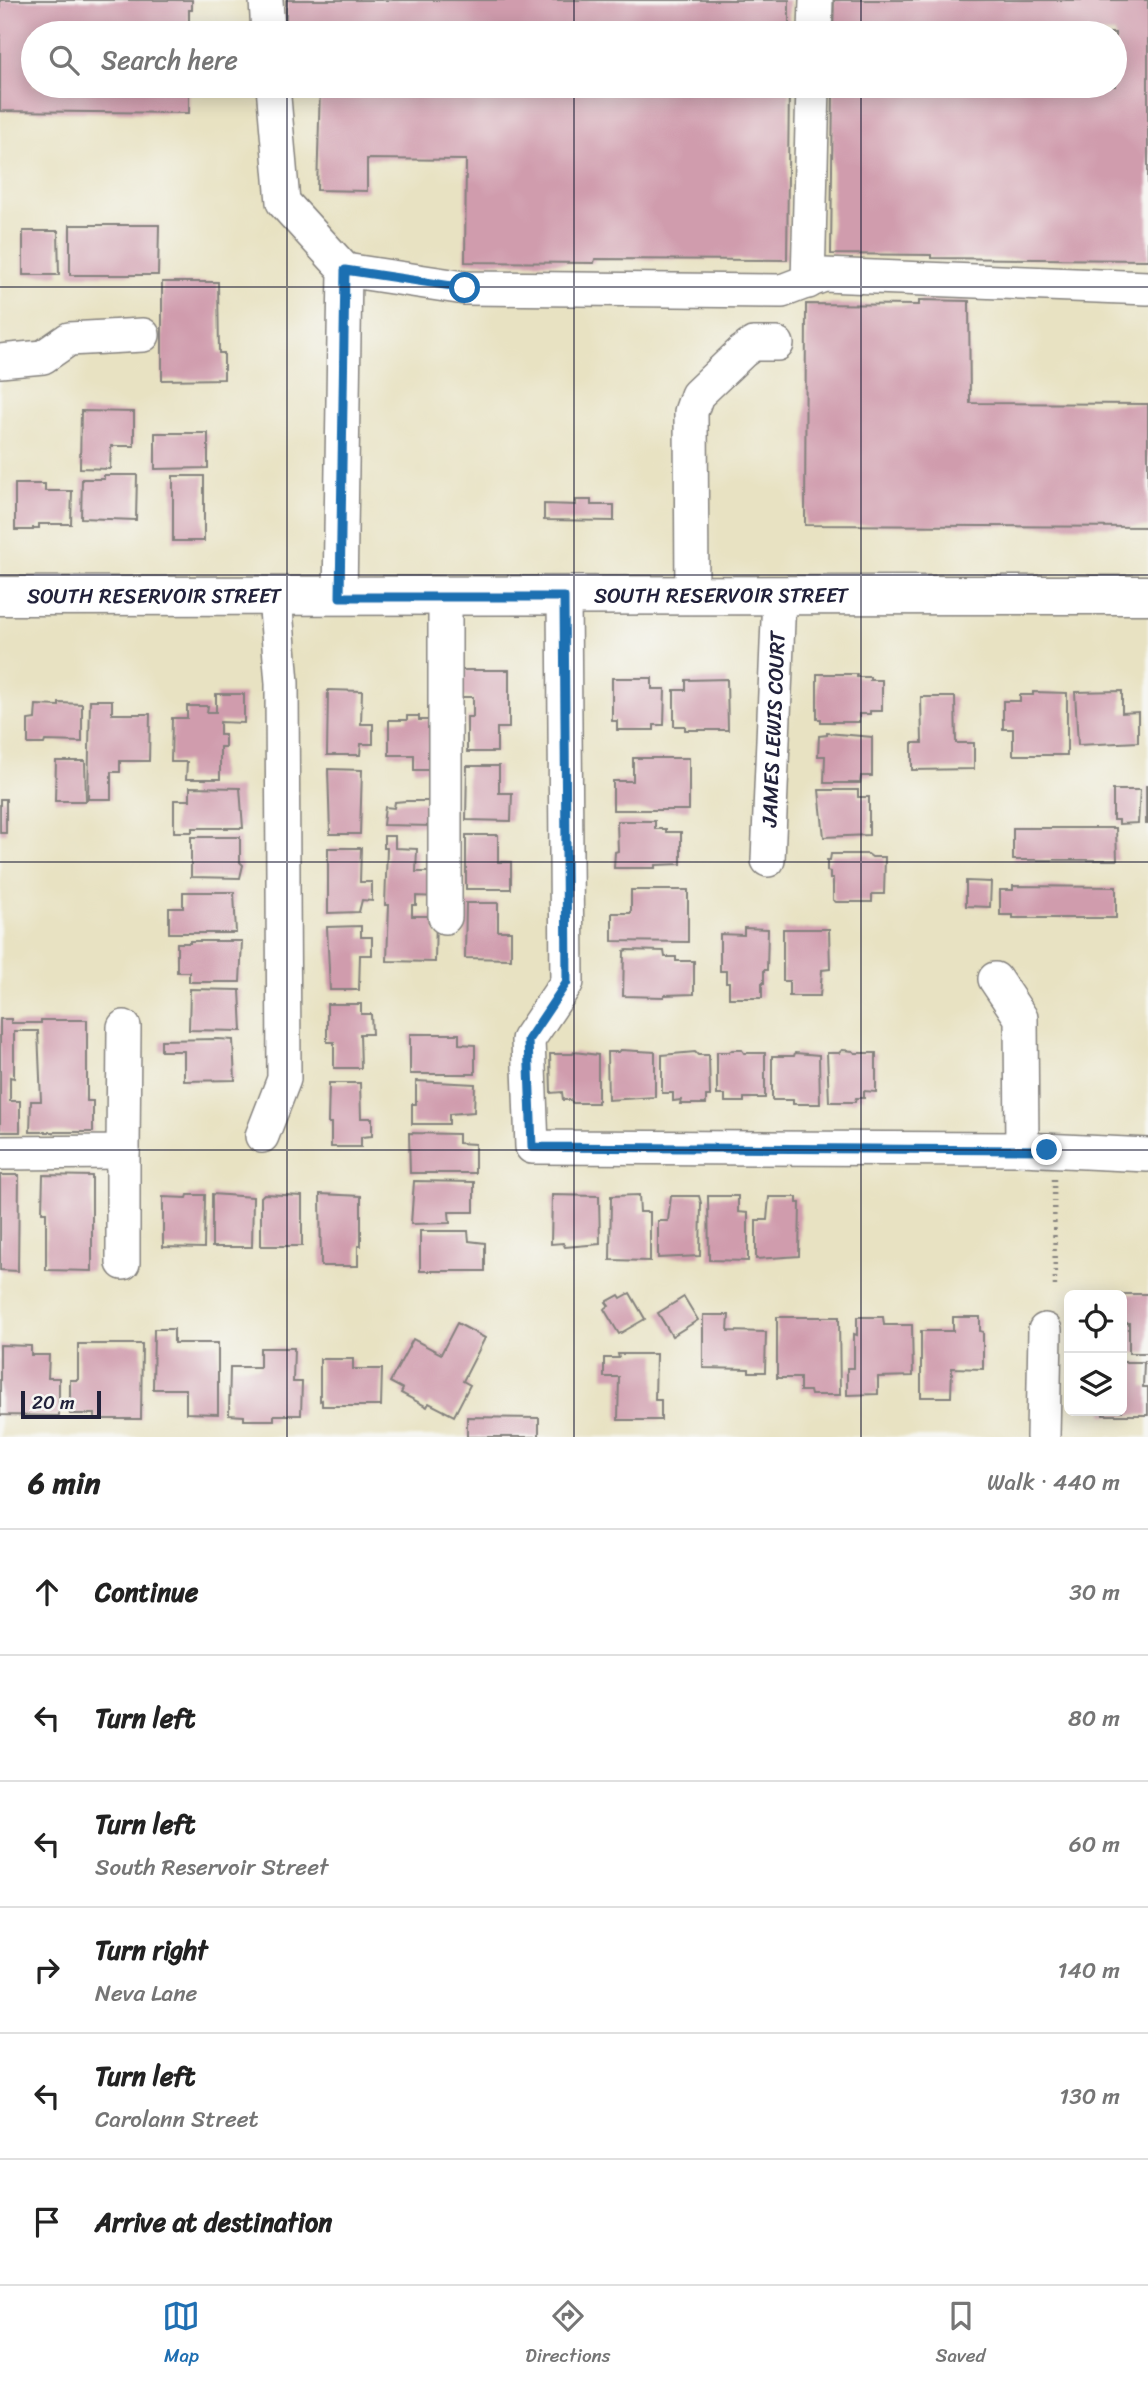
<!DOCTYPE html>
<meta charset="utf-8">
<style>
body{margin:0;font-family:Sriracha,sans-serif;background:#f6f6f6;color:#222}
.controls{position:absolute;right:21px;bottom:21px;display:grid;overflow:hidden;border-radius:10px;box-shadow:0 4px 18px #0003}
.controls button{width:63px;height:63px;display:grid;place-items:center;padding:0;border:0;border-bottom:2px solid #e0e0e0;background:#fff;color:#222;font:35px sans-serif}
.scale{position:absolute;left:21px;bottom:18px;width:80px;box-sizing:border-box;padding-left:7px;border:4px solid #22223b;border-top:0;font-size:19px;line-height:24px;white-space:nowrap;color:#22223b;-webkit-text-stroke:5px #f6f6f2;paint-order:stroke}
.stop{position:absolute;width:21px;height:21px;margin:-16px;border:5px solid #1f6fb2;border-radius:50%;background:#fff}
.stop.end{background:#1f6fb2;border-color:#fff;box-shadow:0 2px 7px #0008}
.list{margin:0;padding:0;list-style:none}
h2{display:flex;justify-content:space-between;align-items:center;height:91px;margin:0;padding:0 28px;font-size:30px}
h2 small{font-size:23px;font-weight:400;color:#767676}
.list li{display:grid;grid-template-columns:46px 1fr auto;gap:21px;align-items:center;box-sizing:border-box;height:126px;padding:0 28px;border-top:2px solid #e0e0e0}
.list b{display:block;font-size:26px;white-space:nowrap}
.list p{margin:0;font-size:23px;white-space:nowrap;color:#767676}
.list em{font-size:23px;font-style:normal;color:#767676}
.icon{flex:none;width:38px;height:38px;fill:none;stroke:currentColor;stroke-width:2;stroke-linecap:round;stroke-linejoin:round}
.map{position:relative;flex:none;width:1148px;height:1437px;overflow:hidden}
.search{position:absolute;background:#fff;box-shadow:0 4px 18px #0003;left:21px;right:21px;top:21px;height:77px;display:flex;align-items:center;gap:18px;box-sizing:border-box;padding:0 24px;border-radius:38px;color:#767676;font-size:26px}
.sheet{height:847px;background:#fff}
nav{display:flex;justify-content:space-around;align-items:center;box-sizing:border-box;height:98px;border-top:2px solid #e0e0e0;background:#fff;font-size:19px;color:#767676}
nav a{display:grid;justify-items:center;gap:4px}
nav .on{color:#1f6fb2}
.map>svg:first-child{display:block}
.building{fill:#d09cad}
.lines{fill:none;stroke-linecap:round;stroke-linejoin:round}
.minor-casing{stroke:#85827e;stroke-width:36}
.major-casing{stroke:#85827e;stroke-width:41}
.path{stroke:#85827e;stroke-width:4.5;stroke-dasharray:2 5;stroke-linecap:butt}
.minor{stroke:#fff;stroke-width:33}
.major{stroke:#fff;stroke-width:38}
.route{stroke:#1f6fb2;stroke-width:9}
.grid{fill:none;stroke:#22223b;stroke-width:2;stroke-opacity:0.55}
.labels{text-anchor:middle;stroke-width:5;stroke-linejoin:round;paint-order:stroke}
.street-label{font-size:21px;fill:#22223b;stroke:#f6f6f2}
</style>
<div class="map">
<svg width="1148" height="1437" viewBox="0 0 1148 1437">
<rect width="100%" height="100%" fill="#f6f6f2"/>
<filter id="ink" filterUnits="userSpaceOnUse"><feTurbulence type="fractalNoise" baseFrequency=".0143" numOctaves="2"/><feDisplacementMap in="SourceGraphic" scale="14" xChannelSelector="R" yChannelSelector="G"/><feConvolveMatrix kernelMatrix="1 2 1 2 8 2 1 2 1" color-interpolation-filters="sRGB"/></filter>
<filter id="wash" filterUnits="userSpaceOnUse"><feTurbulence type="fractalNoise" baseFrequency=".00686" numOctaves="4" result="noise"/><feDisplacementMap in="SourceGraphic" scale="28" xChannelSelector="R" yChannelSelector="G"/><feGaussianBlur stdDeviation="1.57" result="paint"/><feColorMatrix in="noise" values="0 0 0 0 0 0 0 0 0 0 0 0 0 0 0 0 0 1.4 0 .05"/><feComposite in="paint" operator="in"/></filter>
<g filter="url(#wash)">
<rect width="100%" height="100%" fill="#e8e2c2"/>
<g id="blocks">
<g class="building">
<path d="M0 0H192V10H189V33H33V86H189V113L0 111Z"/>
<rect x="286" y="0" width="503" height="33"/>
<path d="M834 0H1148V260L931 258V255L831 254 833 86H1115V33H833Z"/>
<path d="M320 86H789L787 260 595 259 594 263 465 262 466 160 367 159V191L317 190Z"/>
<path d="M70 225H159L158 275H70Z"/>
<path d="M23 231H58L59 275H23Z"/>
<path d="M162 282H218L219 353H224V379L162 380Z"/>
<path d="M919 300 969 301 970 403 1148 404V527L805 525 806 304 919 305Z"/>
<path d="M81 411 134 412V446H111L110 469 80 468Z"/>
<path d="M155 433H208V468L155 469Z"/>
<path d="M104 475H137L136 520 81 518 82 479H104Z"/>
<rect x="173" y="476" width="31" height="65"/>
<path d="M15 484H45V491H72L71 524H39V528H33V530H15Z"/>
<path d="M576 500H591V505H614V521L544 520V504L576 505Z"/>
<path d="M460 670H509V728H497V752H467V717H473V697H460Z"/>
<path d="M817 674H857V677H870V680H882V711H870V714H859V722H821V719H817Z"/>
<path d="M612 678H652V689H665L664 725H654V730H617V721H612Z"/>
<path d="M727 679 728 730H685V726H674V690H686V680Z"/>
<path d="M328 690 362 691 361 724H373V744H361L360 755H327Z"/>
<path d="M1122 691V713L1138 712V742L1078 745 1075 692Z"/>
<path d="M1033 692 1067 693V755H1013V729H1003V701H1020V695H1033Z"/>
<path d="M216 694H244V723L220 722V735H225V747H220V779H186L187 762H171L172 718H187V706H208L207 712H216Z"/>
<path d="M921 697H955L956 743H974V769L912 770V743H922Z"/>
<path d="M90 700H112V714H150L149 761H120V772H111V799H88Z"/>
<path d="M59 703 82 704V742L45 741 44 744H28V720L35 719 36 705 59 706Z"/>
<path d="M407 716H419V720H431L434 770H414V755H389V720H407Z"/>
<path d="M827 733 872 737V776H861L860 783H824L825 756H818L819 736 827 735Z"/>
<path d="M633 758H689V810H613V781H633Z"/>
<path d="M56 761H85L86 801H55Z"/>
<path d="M467 766H499V793H512L511 821 466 820Z"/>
<path d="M328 769 362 770 360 834H330Z"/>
<rect x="1146" y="786" width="2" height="38"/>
<path d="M190 787 240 788 243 828H192V832H174V800H190Z"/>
<path d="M819 790H858V797H869V835L824 837Z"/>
<path d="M1113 790H1140L1138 823 1119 824V820H1113Z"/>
<rect x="0" y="799" width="6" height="34"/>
<path d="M406 801H433V826L383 825 385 807 394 808 395 802Z"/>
<path d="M617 821H655V829H666V832H681V864L655 865V868H614L615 852 618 851Z"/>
<path d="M1013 828H1116L1117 860H1013Z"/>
<path d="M466 835H498V862H511V889H466Z"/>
<path d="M384 836H395V848L417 849 416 872H439V897L416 896V905H412V916H436L435 962 387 961 389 905H385L387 848H384Z"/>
<path d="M191 837H240V862L243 865 240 878 191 877Z"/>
<path d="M328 848H361L360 882H372V901L362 900 359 912 328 913Z"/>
<path d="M831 854H868L872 857H885L884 894H872V902H836L833 900V879H830V872L827 871V860H830Z"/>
<path d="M966 881 991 882 990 907 966 906Z"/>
<path d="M1013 886 1116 887V918H1013V915H1000V890H1013Z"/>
<path d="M631 890H688V942L612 941V913H631Z"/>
<path d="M183 892H234L236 933H169V908H183Z"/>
<path d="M466 903H498V931H511V959L465 958Z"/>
<path d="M361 926V937H372V955H360L359 990H330L327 927Z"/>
<path d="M744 928 768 929 767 970H764V983H762V998H729V982H726V971H720V934L744 935Z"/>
<path d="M783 929H829L830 969 822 970 820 996H789V981H783Z"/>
<path d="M190 941H242L240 982H189V972H177V943H190Z"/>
<path d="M627 950 664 951 665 957H676V961H694V994L664 995V997L623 996 624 951Z"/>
<path d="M190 989 240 990 242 1031 189 1030Z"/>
<path d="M327 1004H361V1014H371L372 1034H360L361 1068H334V1042H327Z"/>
<path d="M0 1019H11V1023H41V1020H87V1101H93V1132H30L31 1101H41L38 1031H14V1078L10 1077V1101H20V1132H0Z"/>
<path d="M410 1034H459V1044L475 1045V1074H410Z"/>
<path d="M218 1039 233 1040 235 1080 184 1081V1051H161V1040Z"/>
<path d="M620 1050 655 1052V1097L608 1100 607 1052H618Z"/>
<path d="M732 1050H742L744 1053H765V1098H744V1102H725V1095H717V1052H729Z"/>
<path d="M842 1050 853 1051 855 1053H876V1092L864 1091V1098H856L855 1102H829L827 1053H839Z"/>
<path d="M574 1052 598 1055V1103H573L570 1100H563L562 1092 551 1093 550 1054H573Z"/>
<path d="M695 1052 698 1055H709L710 1096H706V1104H680L681 1100 673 1101V1093H662V1055Z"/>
<path d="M795 1053 819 1055 820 1104H793V1100H772V1056H794Z"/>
<path d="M416 1081 475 1084 474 1112 449 1114V1124H412V1104H416Z"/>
<path d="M329 1083H360L361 1118H372V1136L361 1137V1147H331V1123H328Z"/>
<path d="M409 1133 458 1134V1143L475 1144V1173H410Z"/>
<path d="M0 1175H19L18 1271 0 1270Z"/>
<path d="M43 1175 92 1176V1271L46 1270V1212H42Z"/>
<path d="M414 1181 474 1182V1212H449L450 1223 411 1224Z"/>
<path d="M212 1194 253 1197 252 1247H212Z"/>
<path d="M264 1194 302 1196V1246H261V1197Z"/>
<path d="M320 1194 361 1196V1246H358V1266H321Z"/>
<path d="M188 1195H205L204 1248 163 1247V1197L187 1198Z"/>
<path d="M552 1195 599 1196 600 1244 565 1247 563 1243 551 1244Z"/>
<path d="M639 1195 640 1212H650V1261L610 1260 611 1196Z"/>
<path d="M671 1196H699L701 1203 700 1256 658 1258V1221H668Z"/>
<path d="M708 1196H738V1212L748 1213V1261L709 1260Z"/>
<path d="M769 1197H797V1203H800L799 1256 756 1259V1220H767Z"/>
<path d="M420 1231H468L469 1241 485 1243V1271H420Z"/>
<path d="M630 1293 645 1319 619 1334 604 1309 609 1306 606 1302 619 1295 621 1298Z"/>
<path d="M1122 1294H1148V1353H1129V1323H1122Z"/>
<path d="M684 1297 698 1320 672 1336 658 1313Z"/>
<path d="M703 1315H729L728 1331 766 1332 765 1372H749V1369L703 1368Z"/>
<path d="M777 1317H839L840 1395H811L810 1391H800V1378H777Z"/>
<path d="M857 1317H883L884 1325H912L913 1376 878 1377V1394L847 1395V1368H854V1334L857 1335Z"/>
<path d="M953 1317H980V1331L983 1332V1369L952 1368 951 1397H921V1331H953Z"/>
<path d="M457 1323 485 1338 463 1381 470 1385 454 1416 429 1403 427 1407 401 1393 403 1389 390 1382 413 1339 441 1354Z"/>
<path d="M154 1329H174V1343H218V1414L186 1413V1389H153Z"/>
<path d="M78 1344H142L141 1419H95V1414H70V1380H78Z"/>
<path d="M0 1345 31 1346V1355H49L48 1378H59V1416L0 1415Z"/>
<path d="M260 1348H294L293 1382H302L301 1415H274V1420H244V1416L229 1415 230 1367H260Z"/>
<path d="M618 1354H656L655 1400H661V1420H618L619 1377H604V1358H619Z"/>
<path d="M320 1359H353V1369H382L381 1406H322V1400L320 1401Z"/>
<path d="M1122 1362H1144L1143 1387H1148V1415H1103V1411H1122Z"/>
<path d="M467 1417 539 1418V1437H467Z"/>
</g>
</g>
</g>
<g filter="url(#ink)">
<use href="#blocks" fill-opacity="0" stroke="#85827e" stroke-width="2"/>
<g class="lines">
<g class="minor-casing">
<g id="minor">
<path d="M266 0 268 33"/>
<path d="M815 33 816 0"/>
<path d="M273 86 283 202 345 270 340 597"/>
<path d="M345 270 465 288 782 291 824 275 1148 288"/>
<path d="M808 282 813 86"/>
<path d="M0 361 43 357 69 339 143 335"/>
<path d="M445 597V917"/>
<path d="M564 597 567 982 528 1040 532 1147 1022 1149 1148 1155"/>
<path d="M692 597 691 412 697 395 742 352 753 344H777"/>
<path id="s1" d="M768 860 779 597"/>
<path d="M995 979 1021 1018 1022 1149"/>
<path d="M262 1136 284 1079 282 683 275 597"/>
<path d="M123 1152V1263"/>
<path d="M0 1153 123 1152 124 1027"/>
<path d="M1043 1437 1045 1330"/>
</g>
</g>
<g class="major-casing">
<g id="major">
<path id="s2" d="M0 596 1148 595"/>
</g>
</g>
<path class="path" d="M1054 1179 1055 1290"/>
<use href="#minor" class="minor"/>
<use href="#major" class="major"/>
</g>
</g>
<g class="lines" filter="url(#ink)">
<path class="route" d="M465 288 345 270 340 597H564L567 982 528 1040 532 1147 1047 1150"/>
</g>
<path class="grid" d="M287 0V33M574 0V33M861 0V33M287 86V1437M574 86V1437M861 86V1437M0 287H1148M0 575H1148M0 862H1148M0 1150H1148"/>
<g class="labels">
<g class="street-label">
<text dy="7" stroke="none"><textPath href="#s2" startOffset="154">SOUTH RESERVOIR STREET</textPath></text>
<text dy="7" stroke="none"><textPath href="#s2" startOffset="721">SOUTH RESERVOIR STREET</textPath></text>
<text dy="7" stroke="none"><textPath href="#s1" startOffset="131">JAMES LEWIS COURT</textPath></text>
</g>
</g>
</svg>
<div class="controls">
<button><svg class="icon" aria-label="locate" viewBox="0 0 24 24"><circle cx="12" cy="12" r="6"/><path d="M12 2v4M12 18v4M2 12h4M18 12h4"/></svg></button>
<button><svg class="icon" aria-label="layers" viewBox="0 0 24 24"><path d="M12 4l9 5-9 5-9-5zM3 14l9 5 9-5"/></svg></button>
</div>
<div class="scale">20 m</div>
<div class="stop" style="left:465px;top:288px"></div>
<div class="stop end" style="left:1047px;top:1150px"></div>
<div class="search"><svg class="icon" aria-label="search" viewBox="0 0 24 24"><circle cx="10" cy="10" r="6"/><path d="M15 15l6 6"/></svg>Search here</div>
</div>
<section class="sheet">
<h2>6 min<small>Walk · 440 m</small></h2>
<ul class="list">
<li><svg class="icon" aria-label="ahead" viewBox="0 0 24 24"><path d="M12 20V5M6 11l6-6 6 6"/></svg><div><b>Continue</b></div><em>30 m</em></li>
<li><svg class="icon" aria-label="left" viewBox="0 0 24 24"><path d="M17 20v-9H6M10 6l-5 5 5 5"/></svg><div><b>Turn left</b></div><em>80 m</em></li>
<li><svg class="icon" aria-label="left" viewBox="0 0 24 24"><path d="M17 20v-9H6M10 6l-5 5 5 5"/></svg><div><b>Turn left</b><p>South Reservoir Street</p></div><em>60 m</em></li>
<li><svg class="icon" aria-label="right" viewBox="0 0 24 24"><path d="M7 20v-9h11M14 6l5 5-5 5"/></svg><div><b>Turn right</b><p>Neva Lane</p></div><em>140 m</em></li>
<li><svg class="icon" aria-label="left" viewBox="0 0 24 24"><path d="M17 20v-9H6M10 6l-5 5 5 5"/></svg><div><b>Turn left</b><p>Carolann Street</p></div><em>130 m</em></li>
<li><svg class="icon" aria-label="arrive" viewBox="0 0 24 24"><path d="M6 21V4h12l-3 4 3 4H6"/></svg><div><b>Arrive at destination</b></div></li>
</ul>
</section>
<nav>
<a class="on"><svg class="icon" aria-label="map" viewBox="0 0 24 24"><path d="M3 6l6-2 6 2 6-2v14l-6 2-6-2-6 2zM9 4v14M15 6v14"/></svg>Map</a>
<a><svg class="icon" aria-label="directions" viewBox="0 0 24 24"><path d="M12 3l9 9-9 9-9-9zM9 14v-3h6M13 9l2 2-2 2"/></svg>Directions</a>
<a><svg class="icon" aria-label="saved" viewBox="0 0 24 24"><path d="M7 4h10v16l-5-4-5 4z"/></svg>Saved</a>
</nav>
